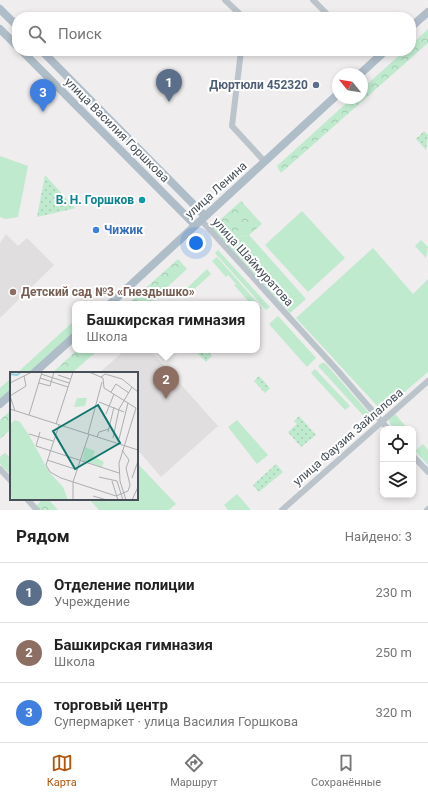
<!DOCTYPE html>
<html lang="ru">
<meta charset="utf-8">
<style>
body{margin:0;font-family:Roboto,sans-serif;background:#f6f6f6;color:#222}
.controls{position:absolute;right:12px;bottom:12px;display:grid;overflow:hidden;border-radius:8px;box-shadow:0 2px 6px #0003}
.controls button{width:36px;height:36px;display:grid;place-items:center;padding:0;border:0;border-bottom:1px solid #e0e0e0;background:#fff;color:#222;font:20px sans-serif}
.compass{position:absolute;left:332px;top:68px;width:36px;height:36px;border-radius:50%;background:#fff;box-shadow:0 2px 6px #0003;rotate:300deg}
.you{position:absolute;left:196px;top:243px;width:14px;height:14px;margin:-10px;border:3px solid #fff;border-radius:50%;background:#1a73e8;box-shadow:0 0 0 6px #1a73e833}
.badge{display:grid;place-items:center;width:26px;height:26px;border-radius:50%;background:#b45309;color:#fff;font-size:13px;font-weight:700}
.pin{position:absolute;translate:-50% -33px;filter:drop-shadow(0 1px 2px #0008)}
.pin::after{content:'';position:absolute;top:21px;width:14px;height:12px;background:inherit;clip-path:polygon(0 0,100% 0,50% 100%)}
.popup{position:absolute;left:72px;top:301px;width:188px;height:52px;box-sizing:border-box;display:grid;place-content:center;border-radius:8px;background:#fff;filter:drop-shadow(0 1px 3px #0005);font-size:13px;white-space:nowrap;color:#767676}
.popup b{font-size:15px;color:#222}
.popup::after{content:'';position:absolute;left:50%;top:100%;margin-left:-8px;border:8px solid transparent;border-top-color:#fff}
.list{margin:0;padding:0;list-style:none}
h2{display:flex;justify-content:space-between;align-items:center;height:52px;margin:0;padding:0 16px;font-size:17px}
h2 small{font-size:13px;font-weight:400;color:#767676}
.list li{display:grid;grid-template-columns:26px 1fr auto;gap:12px;align-items:center;box-sizing:border-box;height:60px;padding:0 16px;border-top:1px solid #e0e0e0}
.list b{display:block;font-size:15px;white-space:nowrap}
.list p{margin:0;font-size:13px;white-space:nowrap;color:#767676}
.list em{font-size:13px;font-style:normal;color:#767676}
.icon{flex:none;width:22px;height:22px;fill:none;stroke:currentColor;stroke-width:2;stroke-linecap:round;stroke-linejoin:round}
.map{position:relative;flex:none;width:428px;height:510px;overflow:hidden}
.search{position:absolute;background:#fff;box-shadow:0 2px 6px #0003;left:12px;right:12px;top:12px;height:44px;display:flex;align-items:center;gap:10px;box-sizing:border-box;padding:0 14px;border-radius:16px;color:#767676;font-size:15px}
.sheet{height:232px;background:#fff}
nav{display:flex;justify-content:space-around;align-items:center;box-sizing:border-box;height:56px;border-top:1px solid #e0e0e0;background:#fff;font-size:11px;color:#767676}
nav a{display:grid;justify-items:center;gap:2px}
nav .on{color:#b45309}
.map>svg:first-child{display:block}
.education{fill:#e0dede}
.green{fill:#bfeace}
.forest{fill:url(#forest-crowns)}
.park{fill:url(#park-dots)}
.lines{fill:none;stroke-linecap:round;stroke-linejoin:round}
.minor{stroke:#bcc4cb;stroke-width:6}
.major{stroke:#afbdc9;stroke-width:8}
.service-dot{fill:#5c6f8a;stroke:#fff;stroke-width:1.5}
.culture-dot{fill:#0f9aa8;stroke:#fff;stroke-width:1.5}
.shop-dot{fill:#3f7fe0;stroke:#fff;stroke-width:1.5}
.education-dot{fill:#8d6e63;stroke:#fff;stroke-width:1.5}
.labels{text-anchor:middle;stroke-width:4;stroke-linejoin:round;paint-order:stroke}
.service-label{font-size:12px;font-weight:bold;fill:#4e5e75;stroke:#fff;text-anchor:end}
.street-label{font-size:12px;fill:#475058;stroke:#fff}
.culture-label{font-size:12px;font-weight:bold;fill:#0d838f;stroke:#fff;text-anchor:end}
.shop-label{font-size:12px;font-weight:bold;fill:#366cbe;stroke:#fff;text-anchor:start}
.education-label{font-size:12px;font-weight:bold;fill:#785e54;stroke:#fff;text-anchor:start}
.inset-river{fill:none;stroke:#90d3e3;stroke-width:2}
.inset-road{fill:none;stroke:#acaeb1;stroke-width:1}
.view{fill:#0f766e;fill-opacity:0.15;stroke:#0f766e;stroke-width:2}
.inset-edge{fill:none;stroke:#475058;stroke-width:2}
</style>
<div class="map">
<svg width="428" height="510" viewBox="0 0 428 510">
<defs>
<pattern id="forest-crowns" width="20" height="18" patternUnits="userSpaceOnUse"><rect width="20" height="18" fill="#bfeace"/><path d="M2 6a3 3 0 1 1 6 0M12 15a3 3 0 1 1 6 0" fill="none" stroke="#a6cab3"/></pattern>
<pattern id="park-dots" width="8" height="8" patternUnits="userSpaceOnUse"><rect width="8" height="8" fill="#bfeace"/><path d="M2 2h.1M6 6h.1" fill="none" stroke="#a6cab3" stroke-width="1.8" stroke-linecap="round"/></pattern>
</defs>
<rect width="100%" height="100%" fill="#efeded"/>
<g class="education">
<path d="M6 234 18 246 27 238 54 265 0 318V243Z"/>
<path d="M125 350H150L218 426 161 477 137 449V373H99Z"/>
</g>
<g class="green">
<path d="M0 156 28 166 18 217 6 219 0 217Z"/>
<path d="M302 211 345 258 308 292 265 245Z"/>
<path d="M249 235 306 299 290 313 222 240Z"/>
<path d="M421 240 428 247 426 258 415 246Z"/>
<path d="M373 248 413 294 428 279V372L382 411 296 318Z"/>
<path d="M218 250 270 307 266 310 215 253Z"/>
<path d="M217 257 262 308 257 312V304H246L249 302 234 285 236 284 228 275 226 277 212 261Z"/>
<path d="M207 269 211 274 189 294 185 290Z"/>
<path d="M278 316 316 358 307 367 269 324Z"/>
<path d="M75 320V331L29 373H17Z"/>
<path d="M322 363H325L374 419 371 424 318 366Z"/>
<path d="M315 369 350 406 345 410 311 373Z"/>
<path d="M11 378V389L0 399V388Z"/>
<path d="M395 414 408 429H395L390 424 389 419Z"/>
<path d="M237 420 268 455 257 464 228 427Z"/>
<path d="M423 444 428 450V465L415 451Z"/>
<path d="M137 463 176 504 169 510H99L89 499H137Z"/>
<path d="M237 494 251 510H228L224 505Z"/>
</g>
<g class="forest">
<path d="M428 29V43L281 173 277 166 352 98H362V89L404 51H411V45Z"/>
<path d="M241 201 262 224 249 235 222 240 211 228Z"/>
<path d="M178 259 187 269 149 304H128Z"/>
<path d="M77 350H98L72 373H52Z"/>
<path d="M11 410V429L0 439V420Z"/>
<path d="M5 453 11 459V475L0 464V457Z"/>
<path d="M43 499H48L58 510H39L36 506Z"/>
</g>
<g class="park">
<path d="M424 131 428 135 426 150 416 139Z"/>
<path d="M45 175 75 208H76L37 217Z"/>
<path d="M194 350H207L212 356 206 362Z"/>
<path d="M259 376 270 388 265 393 254 381Z"/>
<path d="M299 416 316 435 301 447 288 432 297 424 294 421Z"/>
<path d="M276 464 283 472 259 492 253 485Z"/>
</g>
<g class="lines">
<g class="minor">
<path d="M225 0 243 17"/>
<path d="M313 0 330 17"/>
<path d="M241 51 232 126 265 162"/>
<path d="M201 220 338 371 388 429"/>
<path d="M413 456 428 472"/>
<path d="M0 469 11 481"/>
<path d="M27 499 37 510"/>
<path d="M282 510 428 381"/>
<path d="M427 510 428 509"/>
</g>
<g class="major">
<path d="M0 9 17 26"/>
<path d="M411 27 428 12"/>
<path d="M0 29 17 46"/>
<path d="M22 51 195 225"/>
<path d="M42 51 205 216"/>
<path d="M360 74 385 51"/>
<path d="M110 304 338 94"/>
<path d="M34 373 75 336"/>
<path d="M0 404 11 394"/>
</g>
</g>
<circle class="service-dot" cx="316" cy="85" r="4"/>
<circle class="culture-dot" cx="142" cy="200" r="4"/>
<circle class="shop-dot" cx="96" cy="230" r="4"/>
<circle class="education-dot" cx="13" cy="292" r="4"/>
<g class="labels">
<g class="service-label">
<text x="308" y="89">Дюртюли 452320</text>
</g>
<g class="street-label">
<text transform="translate(117 130) rotate(45)" y="4">улица Василия Горшкова</text>
<text transform="translate(216 190) rotate(-42)" y="4">улица Ленина</text>
<text transform="translate(253 262) rotate(48)" y="4">улица Шаймуратова</text>
<text transform="translate(348 437) rotate(-41)" y="4">улица Фаузия Зайлалова</text>
</g>
<g class="culture-label">
<text x="134" y="204">В. Н. Горшков</text>
</g>
<g class="shop-label">
<text x="104" y="234">Чижик</text>
</g>
<g class="education-label">
<text x="21" y="296">Детский сад №3 «Гнездышко»</text>
</g>
</g>
<g transform="translate(10 372)">
<rect width="128" height="128" fill="#efeded"/>
<path d="M67 26H77L75 34 64 35ZM75 75 85 79 83 84 94 90 92 95 72 88Z" fill="#bfeace"/>
<path d="M5 48 10 50 19 63 39 100 53 115 58 128H3L0 122V52Z" fill="#bfeace"/>
<path class="inset-river" d="M0 2 7 3 11 0"/>
<path class="inset-road" d="M79 0 93 6 94 16 126 36 109 91 110 109 116 128M31 2 59 11M48 3 60 7M91 5 95 2 112 7 128 20M30 6 58 15M0 11 22 0M29 11 40 14 44 0M101 20 106 12 119 21M0 24 16 14 14 4M0 24 5 39M89 30 114 40M0 37 128 78M96 42 104 22M19 43 32 0M46 52 63 0M49 53 36 93 40 100 51 106 106 124 118 119 120 113 116 96 119 88 112 78M30 60 26 74 109 101M98 60 104 35M19 62 43 69M78 62 92 10M87 65 89 60 99 57M103 66 109 37 122 15M109 67 118 31M37 88 68 98M89 105 107 109 113 128M122 106 128 89M102 109 108 128M83 124 97 128M63 128V110L79 62M122 128 128 115"/>
<path class="view" d="M88 33 110 71 65 97 43 59Z"/>
<rect width="128" height="128" class="inset-edge"/>
</g>
</svg>
<div class="controls">
<button><svg class="icon" aria-label="locate" viewBox="0 0 24 24"><circle cx="12" cy="12" r="6"/><path d="M12 2v4M12 18v4M2 12h4M18 12h4"/></svg></button>
<button><svg class="icon" aria-label="layers" viewBox="0 0 24 24"><path d="M12 4l9 5-9 5-9-5zM3 14l9 5 9-5"/></svg></button>
</div>
<svg class="compass" viewBox="-18 -18 36 36"><path d="M0-13l5 13h-10z" fill="#e53935"/><path d="M0 13l5-13h-10z" fill="#767676"/></svg>
<div class="you"></div>
<div class="pin badge" style="left:169px;top:102px;background:#5c6f8a">1</div>
<div class="pin badge" style="left:166px;top:399px;background:#8d6e63">2</div>
<div class="popup"><b>Башкирская гимназия</b>Школа</div>
<div class="pin badge" style="left:43px;top:112px;background:#3f7fe0">3</div>
<div class="search"><svg class="icon" aria-label="search" viewBox="0 0 24 24"><circle cx="10" cy="10" r="6"/><path d="M15 15l6 6"/></svg>Поиск</div>
</div>
<section class="sheet">
<h2>Рядом<small>Найдено: 3</small></h2>
<ul class="list">
<li><span class="badge" style="background:#5c6f8a">1</span><div><b>Отделение полиции</b><p>Учреждение</p></div><em>230 m</em></li>
<li><span class="badge" style="background:#8d6e63">2</span><div><b>Башкирская гимназия</b><p>Школа</p></div><em>250 m</em></li>
<li><span class="badge" style="background:#3f7fe0">3</span><div><b>торговый центр</b><p>Супермаркет · улица Василия Горшкова</p></div><em>320 m</em></li>
</ul>
</section>
<nav>
<a class="on"><svg class="icon" aria-label="map" viewBox="0 0 24 24"><path d="M3 6l6-2 6 2 6-2v14l-6 2-6-2-6 2zM9 4v14M15 6v14"/></svg>Карта</a>
<a><svg class="icon" aria-label="directions" viewBox="0 0 24 24"><path d="M12 3l9 9-9 9-9-9zM9 14v-3h6M13 9l2 2-2 2"/></svg>Маршрут</a>
<a><svg class="icon" aria-label="saved" viewBox="0 0 24 24"><path d="M7 4h10v16l-5-4-5 4z"/></svg>Сохранённые</a>
</nav>
